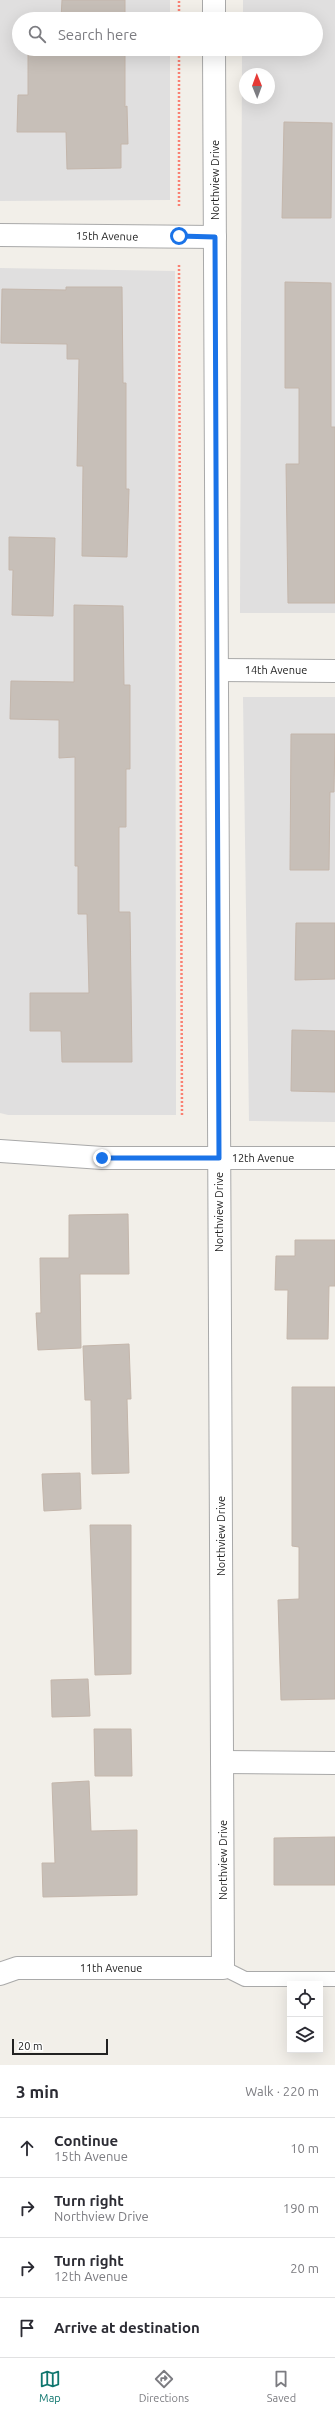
<!DOCTYPE html>
<meta charset="utf-8">
<style>
body{margin:0;font-family:Ubuntu,sans-serif;background:#f7f7f7;color:#2b2b33}
.controls{position:absolute;right:12px;bottom:12px;display:grid;overflow:hidden;border-radius:0px;box-shadow:0 4px 16px #0002}
.controls button{width:36px;height:36px;display:grid;place-items:center;padding:0;border:0;border-bottom:1px solid #e1e1e2;background:#fff;color:#2b2b33;font:20px sans-serif}
.compass{position:absolute;left:239px;top:68px;width:36px;height:36px;border-radius:50%;background:#fff;box-shadow:0 4px 16px #0002;rotate:359deg}
.scale{position:absolute;left:12px;bottom:10px;width:96px;box-sizing:border-box;padding-left:4px;border:2px solid #222;border-top:0;font-size:11px;line-height:14px;white-space:nowrap;color:#222;-webkit-text-stroke:3px #fff;paint-order:stroke}
.stop{position:absolute;width:12px;height:12px;margin:-9px;border:3px solid #1a73e8;border-radius:50%;background:#fff}
.stop.end{background:#1a73e8;border-color:#fff;box-shadow:0 1px 4px #0008}
.list{margin:0;padding:0;list-style:none}
h2{display:flex;justify-content:space-between;align-items:center;height:52px;margin:0;padding:0 16px;font-size:17px}
h2 small{font-size:13px;font-weight:400;color:#7c7c81}
.list li{display:grid;grid-template-columns:26px 1fr auto;gap:12px;align-items:center;box-sizing:border-box;height:60px;padding:0 16px;border-top:1px solid #e1e1e2}
.list b{display:block;font-size:15px;white-space:nowrap}
.list p{margin:0;font-size:13px;white-space:nowrap;color:#7c7c81}
.list em{font-size:13px;font-style:normal;color:#7c7c81}
.icon{flex:none;width:22px;height:22px;fill:none;stroke:currentColor;stroke-width:2;stroke-linecap:round;stroke-linejoin:round}
.map{position:relative;flex:none;width:335px;height:2065px;overflow:hidden}
.search{position:absolute;background:#fff;box-shadow:0 4px 16px #0002;left:12px;right:12px;top:12px;height:44px;display:flex;align-items:center;gap:10px;box-sizing:border-box;padding:0 14px;border-radius:22px;color:#7c7c81;font-size:15px}
.sheet{height:292px;background:#fff}
nav{display:flex;justify-content:space-around;align-items:center;box-sizing:border-box;height:56px;border-top:1px solid #e1e1e2;background:#fff;font-size:11px;color:#7c7c81}
nav a{display:grid;justify-items:center;gap:2px}
nav .on{color:#0f766e}
.map>svg:first-child{display:block}
.residential{fill:#e0dfdf;fill-rule:evenodd}
.building{fill:#c7bfb8;stroke:#c4b6ab}
.lines{fill:none;stroke-linecap:round;stroke-linejoin:round}
.service-casing{stroke:#a9a9a9;stroke-width:16}
.minor-casing{stroke:#a9a9a9;stroke-width:24}
.path{stroke:#fa8072;stroke-width:2.5;stroke-dasharray:2 2;stroke-linecap:butt}
.service{stroke:#fff;stroke-width:14}
.minor{stroke:#fff;stroke-width:22}
.route{stroke:#1a73e8;stroke-width:5}
.labels{text-anchor:middle;stroke-width:3.5;stroke-linejoin:round;paint-order:stroke}
.street-label{font-size:11px;fill:#222;stroke:#fff}
</style>
<div class="map">
<svg width="335" height="2065" viewBox="0 0 335 2065">
<rect width="100%" height="100%" fill="#f2efe9"/>
<g class="residential">
<path d="M0 0H170V19H19V49H170V200L0 201Z"/>
<path d="M243 0H335V613H240L242 49H316V19H243ZM245 74H269V98H245Z"/>
<path d="M0 268 175 271 176 1115H8L0 1113Z"/>
<path d="M243 697H335V1122L249 1121Z"/>
</g>
<g class="building">
<path d="M62 0H125V19H61Z"/>
<path d="M125 49V107L127 106 128 144H121V168L67 169 66 132H17L18 95H28V50Z"/>
<path d="M284 122 332 123 331 218H282Z"/>
<path d="M285 282 331 283V427H335V603H288L286 464H299V388H285Z"/>
<path d="M66 287H122L123 383H126V489H129L127 557 82 556 83 466H77L79 359H67V344L1 343 2 289 66 290Z"/>
<path d="M9 537 55 538 53 616 12 615 13 570H9Z"/>
<path d="M74 605 123 606 124 685H130V769H126V827H119V912H130L132 1062H62L61 1031H30V993H89L87 914H78V866H75V757L59 758V720L10 719 11 681 74 682Z"/>
<path d="M291 734H335L334 792H330L329 870H290Z"/>
<path d="M296 923H335V979L295 980Z"/>
<path d="M292 1030 335 1031V1092L291 1091Z"/>
<path d="M128 1214 129 1274H80L81 1348 38 1350 36 1313H41L40 1258H69V1215Z"/>
<path d="M295 1240H335V1286H329L328 1339H287L288 1290H275L276 1256H295Z"/>
<path d="M129 1344 131 1399H127L129 1473 92 1474 91 1400H85L83 1346Z"/>
<path d="M292 1387H335V1699L281 1700 278 1600 299 1599V1547L292 1546Z"/>
<path d="M80 1473 81 1509 44 1511 42 1474Z"/>
<path d="M90 1525H131V1674L95 1675Z"/>
<path d="M88 1679 90 1716 52 1717 51 1680Z"/>
<path d="M94 1729H131L132 1776H95Z"/>
<path d="M89 1781 91 1831 137 1830V1895L43 1897 42 1863H55L52 1783Z"/>
<path d="M335 1837V1885H274V1838Z"/>
</g>
<g class="lines">
<g class="service-casing">
<path id="service" d="M223 1968 245 1979H335"/>
</g>
<g class="minor-casing">
<g id="minor">
<path d="M214 0V19"/>
<path d="M0 235 215 237"/>
<path d="M217 670 335 671"/>
<path d="M0 1151 102 1158H335"/>
<path d="M222 1762 335 1763"/>
<path d="M0 1974 17 1968H223L214 49"/>
</g>
</g>
<g class="path">
<path d="M179 19V0"/>
<path d="M179 206V49"/>
<path d="M179 265 182 1116"/>
</g>
<use href="#service" class="service"/>
<use href="#minor" class="minor"/>
</g>
<g class="lines">
<path class="route" d="M102 1158H219L215 237 179 236"/>
</g>
<g class="labels">
<g class="street-label">
<text transform="translate(215 180) rotate(-90)" y="4">Northview Drive</text>
<text transform="translate(107 236) rotate(1)" y="4">15th Avenue</text>
<text x="276" y="674">14th Avenue</text>
<text x="263" y="1162">12th Avenue</text>
<text transform="translate(219 1212) rotate(-90)" y="4">Northview Drive</text>
<text transform="translate(221 1536) rotate(-90)" y="4">Northview Drive</text>
<text transform="translate(223 1860) rotate(-90)" y="4">Northview Drive</text>
<text x="111" y="1972">11th Avenue</text>
</g>
</g>
</svg>
<div class="controls">
<button><svg class="icon" aria-label="locate" viewBox="0 0 24 24"><circle cx="12" cy="12" r="6"/><path d="M12 2v4M12 18v4M2 12h4M18 12h4"/></svg></button>
<button><svg class="icon" aria-label="layers" viewBox="0 0 24 24"><path d="M12 4l9 5-9 5-9-5zM3 14l9 5 9-5"/></svg></button>
</div>
<svg class="compass" viewBox="-18 -18 36 36"><path d="M0-13l5 13h-10z" fill="#e53935"/><path d="M0 13l5-13h-10z" fill="#7c7c81"/></svg>
<div class="scale">20 m</div>
<div class="stop" style="left:179px;top:236px"></div>
<div class="stop end" style="left:102px;top:1158px"></div>
<div class="search"><svg class="icon" aria-label="search" viewBox="0 0 24 24"><circle cx="10" cy="10" r="6"/><path d="M15 15l6 6"/></svg>Search here</div>
</div>
<section class="sheet">
<h2>3 min<small>Walk · 220 m</small></h2>
<ul class="list">
<li><svg class="icon" aria-label="ahead" viewBox="0 0 24 24"><path d="M12 20V5M6 11l6-6 6 6"/></svg><div><b>Continue</b><p>15th Avenue</p></div><em>10 m</em></li>
<li><svg class="icon" aria-label="right" viewBox="0 0 24 24"><path d="M7 20v-9h11M14 6l5 5-5 5"/></svg><div><b>Turn right</b><p>Northview Drive</p></div><em>190 m</em></li>
<li><svg class="icon" aria-label="right" viewBox="0 0 24 24"><path d="M7 20v-9h11M14 6l5 5-5 5"/></svg><div><b>Turn right</b><p>12th Avenue</p></div><em>20 m</em></li>
<li><svg class="icon" aria-label="arrive" viewBox="0 0 24 24"><path d="M6 21V4h12l-3 4 3 4H6"/></svg><div><b>Arrive at destination</b></div></li>
</ul>
</section>
<nav>
<a class="on"><svg class="icon" aria-label="map" viewBox="0 0 24 24"><path d="M3 6l6-2 6 2 6-2v14l-6 2-6-2-6 2zM9 4v14M15 6v14"/></svg>Map</a>
<a><svg class="icon" aria-label="directions" viewBox="0 0 24 24"><path d="M12 3l9 9-9 9-9-9zM9 14v-3h6M13 9l2 2-2 2"/></svg>Directions</a>
<a><svg class="icon" aria-label="saved" viewBox="0 0 24 24"><path d="M7 4h10v16l-5-4-5 4z"/></svg>Saved</a>
</nav>
